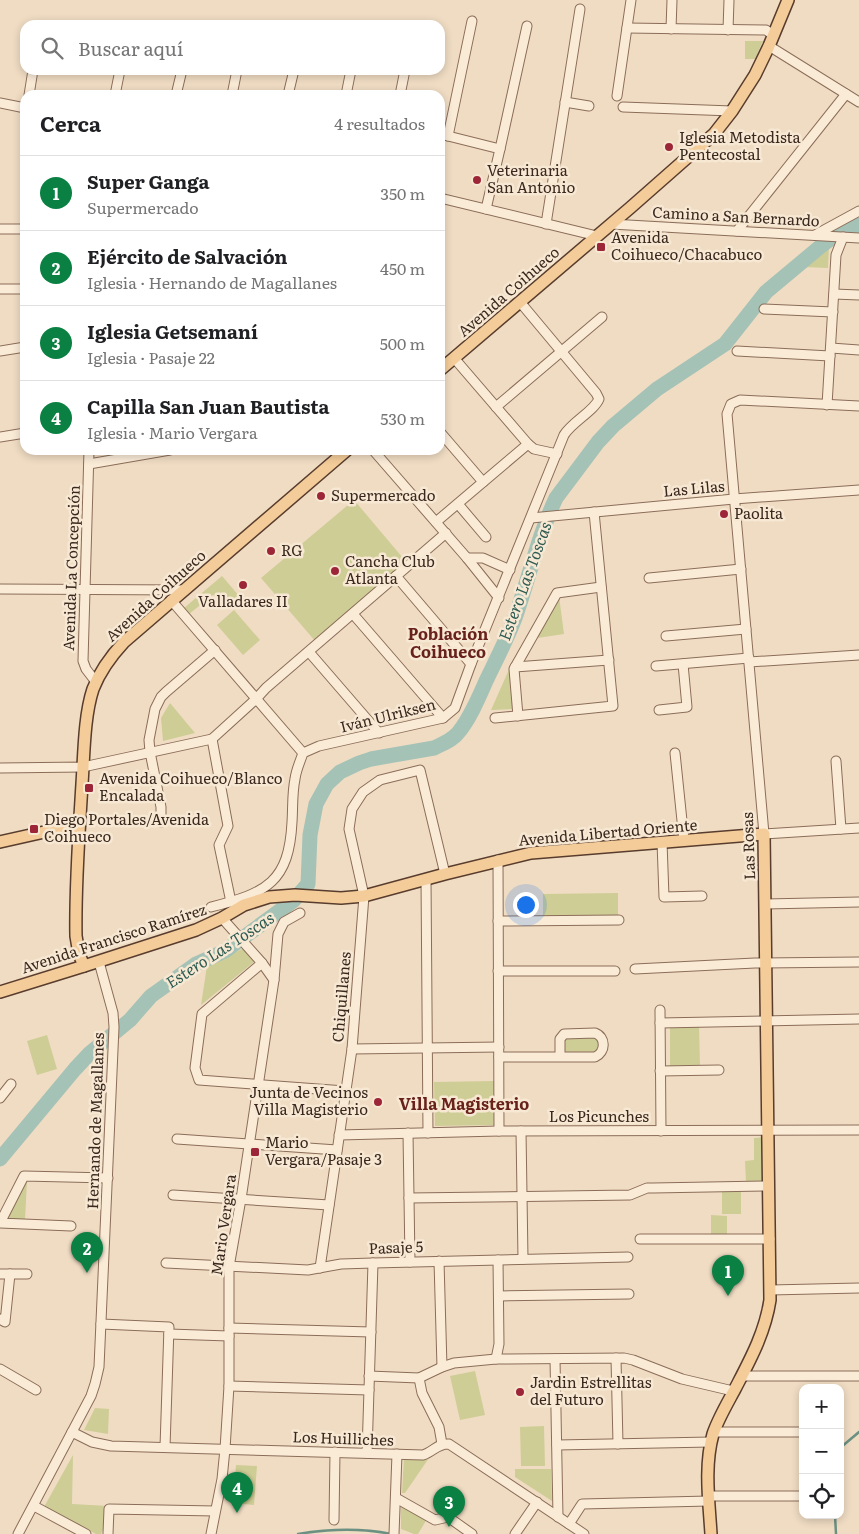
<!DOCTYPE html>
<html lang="es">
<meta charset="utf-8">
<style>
body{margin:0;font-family:Literata,serif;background:#f6f6f6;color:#202124}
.controls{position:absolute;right:15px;bottom:15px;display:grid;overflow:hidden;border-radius:10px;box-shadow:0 2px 8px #0003}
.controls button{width:45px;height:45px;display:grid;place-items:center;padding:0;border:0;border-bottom:1px solid #e0e0e0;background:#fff;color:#202124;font:25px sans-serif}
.you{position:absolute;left:525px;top:904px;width:18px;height:18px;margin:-12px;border:4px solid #fff;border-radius:50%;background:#1a73e8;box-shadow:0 0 0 8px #1a73e833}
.badge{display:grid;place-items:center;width:32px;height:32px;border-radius:50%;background:#0b8043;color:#fff;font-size:16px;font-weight:700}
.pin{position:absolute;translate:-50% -41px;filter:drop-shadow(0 1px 2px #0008)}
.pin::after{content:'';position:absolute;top:26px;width:18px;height:15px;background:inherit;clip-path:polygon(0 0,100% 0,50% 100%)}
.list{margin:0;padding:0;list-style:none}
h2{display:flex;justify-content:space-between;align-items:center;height:65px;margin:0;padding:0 20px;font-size:21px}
h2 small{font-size:16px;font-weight:400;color:#757577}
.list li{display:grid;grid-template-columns:32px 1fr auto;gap:15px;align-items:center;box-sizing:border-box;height:75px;padding:0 20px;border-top:1px solid #e0e0e0}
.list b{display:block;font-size:19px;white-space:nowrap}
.list p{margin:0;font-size:16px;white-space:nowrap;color:#757577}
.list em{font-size:16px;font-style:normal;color:#757577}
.icon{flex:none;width:28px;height:28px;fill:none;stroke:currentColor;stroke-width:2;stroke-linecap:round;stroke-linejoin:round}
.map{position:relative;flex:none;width:859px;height:1534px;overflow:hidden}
.search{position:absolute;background:#fff;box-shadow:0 2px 8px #0003;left:20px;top:20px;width:425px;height:55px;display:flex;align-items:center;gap:12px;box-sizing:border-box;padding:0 18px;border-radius:15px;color:#757577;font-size:19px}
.panel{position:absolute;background:#fff;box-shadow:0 2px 8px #0003;left:20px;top:90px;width:425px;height:365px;border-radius:15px}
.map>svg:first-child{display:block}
.green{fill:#cecd96}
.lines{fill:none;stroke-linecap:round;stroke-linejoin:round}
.stream{stroke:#6c9183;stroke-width:2.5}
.river{stroke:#a5c2b6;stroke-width:15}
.minor-casing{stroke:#8b6d59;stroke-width:11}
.major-casing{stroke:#583c2d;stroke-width:14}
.minor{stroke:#faebd7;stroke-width:9}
.major{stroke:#f4cc99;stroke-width:11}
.poi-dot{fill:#9c2637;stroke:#f7e8d3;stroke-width:2}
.labels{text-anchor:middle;stroke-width:5;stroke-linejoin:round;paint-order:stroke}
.poi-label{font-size:15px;fill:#3a281e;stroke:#f7e8d3;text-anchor:start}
.street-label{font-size:15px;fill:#3a281e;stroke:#f7e8d3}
.water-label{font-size:16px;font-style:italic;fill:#2c5a51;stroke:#f7e8d3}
.neighbourhood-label{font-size:16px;font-weight:bold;fill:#68211b;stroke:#f7e8d3}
</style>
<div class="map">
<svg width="859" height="1534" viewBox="0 0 859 1534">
<rect width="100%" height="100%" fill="#f0dcc3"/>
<g class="green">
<path d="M745 41H763L755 59H745Z"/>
<path d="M829 247 828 268 803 267Z"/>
<path d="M354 500 408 564 316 642 261 578Z"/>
<path d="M222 576 240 597 229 606 219 595 216 597 213 595 189 614 184 608Z"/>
<path d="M559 596 564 634 537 638Z"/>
<path d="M234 610 260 640 243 655 217 625Z"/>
<path d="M511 665 514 709 491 710Z"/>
<path d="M170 703 195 733 163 741 161 718Z"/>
<path d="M618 893V917H543V894Z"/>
<path d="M244 948 254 962 201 1005 207 966Z"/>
<path d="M670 1025H699L700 1066H670Z"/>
<path d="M47 1035 57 1069 37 1075 27 1041Z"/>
<path d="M595 1036 599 1039V1049L595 1053H568L565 1051V1038L568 1037Z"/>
<path d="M494 1081V1125L435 1126 434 1082Z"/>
<path d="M767 1137 768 1182H746L745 1161 754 1160V1138Z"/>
<path d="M27 1181 25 1220 7 1219Z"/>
<path d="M741 1190V1214H722V1191Z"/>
<path d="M711 1215 727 1216V1237L711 1236Z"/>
<path d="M475 1371 485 1415 460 1420 450 1376Z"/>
<path d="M95 1408 109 1409 108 1434 84 1430Z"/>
<path d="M544 1426 545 1466H521L520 1427Z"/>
<path d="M73 1455 72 1504 108 1506 107 1521 101 1534H96L44 1507Z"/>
<path d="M404 1458H429L405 1493H402Z"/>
<path d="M236 1465 257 1466 254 1505 233 1503Z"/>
<path d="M515 1469H551L552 1501 515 1477Z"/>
<path d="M401 1505 427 1519 418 1534H414L401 1529Z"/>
</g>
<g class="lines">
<g class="stream">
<path d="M840 1448 859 1432"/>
<path d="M835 1515 836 1534"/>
<path d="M298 1534C329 1529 361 1528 391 1534"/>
</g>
<path class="river" d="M0 1159 75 1069 90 1053 130 1020 151 996 196 964 225 951 293 901 308 884 310 835 316 804 327 784 340 772 359 763 371 759 434 748C442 744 451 741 457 734 469 721 479 697 486 681 496 660 507 639 515 618 529 578 538 536 556 498L598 442 613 426 657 389 725 344 766 292 821 246 844 229 859 225"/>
<g class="minor-casing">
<g id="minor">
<path d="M627 28 766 30 773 35"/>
<path d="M671 29 672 0"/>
<path d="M728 30 729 0"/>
<path d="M769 46 859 102"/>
<path d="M29 95 33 70"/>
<path d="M115 95 120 70"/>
<path d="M176 95 182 70"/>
<path d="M232 95 237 70"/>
<path d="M288 95 294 70"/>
<path d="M346 95 351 70"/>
<path d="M400 95 405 70"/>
<path d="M617 96 631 0"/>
<path d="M565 102 589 106"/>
<path d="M0 103 25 108"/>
<path d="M623 107 732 111"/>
<path d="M440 134 500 149 486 209"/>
<path d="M448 136 472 21"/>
<path d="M500 149 527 26"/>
<path d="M440 198 597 236"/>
<path d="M546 224 580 9"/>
<path d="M611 224 859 238"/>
<path d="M0 229H25"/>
<path d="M737 231 846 94"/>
<path d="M815 235 859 211"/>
<path d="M0 289H25"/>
<path d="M834 294 859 295"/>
<path d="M764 309 833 312"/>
<path d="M831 348 859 350"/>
<path d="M0 351 25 347"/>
<path d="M737 351 830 356"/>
<path d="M454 358 528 444 534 449 557 454"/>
<path d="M827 405 836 255 843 237"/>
<path d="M859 406 740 400 731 404 727 414 764 834 859 828"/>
<path d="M496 407 602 317"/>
<path d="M440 432 483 482"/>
<path d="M0 437 25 433"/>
<path d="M89 450 83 661 86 669 96 682"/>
<path d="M373 450 467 558 499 598"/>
<path d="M89 464 170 450"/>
<path d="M458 504 486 537"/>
<path d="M531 518 734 499 859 490"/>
<path d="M436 522 528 444"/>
<path d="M467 558H483L510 570"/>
<path d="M396 576 471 664"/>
<path d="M649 578 741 569"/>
<path d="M0 589 183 590"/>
<path d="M171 600 303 753"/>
<path d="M353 614 443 718"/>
<path d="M666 636 746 629"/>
<path d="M309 652 379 733"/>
<path d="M749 662 859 655"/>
<path d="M656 666 749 658"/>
<path d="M515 667 609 660"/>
<path d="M659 710 687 707 683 664"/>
<path d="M518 716 514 669 557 593 601 587"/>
<path d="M495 718 613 706 594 512"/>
<path d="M212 739 228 826 219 845 231 902"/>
<path d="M675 753 684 840"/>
<path d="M836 761 841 829"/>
<path d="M0 768 83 767 212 739 256 699 266 688 446 533"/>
<path d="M161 822V807L150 752 149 740 155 709 161 697 166 692 215 650"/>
<path d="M662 842 664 897 702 896"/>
<path d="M498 860 499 1131"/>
<path d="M426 879 428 1133"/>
<path d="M765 904 859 902"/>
<path d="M211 907C267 893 289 882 292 822 293 808 292 793 295 779 296 770 300 762 303 753L319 746 443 718 455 708 471 664 564 435C572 422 594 411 599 399L596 393 520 302"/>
<path d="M222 918 262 963 274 980"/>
<path d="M498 921 619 920"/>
<path d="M262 963 202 1014 195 1068 199 1080 345 1091"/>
<path d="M635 969 755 963 859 962"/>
<path d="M498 971H615"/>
<path d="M660 1010 661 1131"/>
<path d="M660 1023 859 1019"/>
<path d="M352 1049 499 1047"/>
<path d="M499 1057H595C606 1052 606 1037 595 1033L564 1034 560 1039V1057"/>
<path d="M660 1071 719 1070"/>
<path d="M0 1098 11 1084"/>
<path d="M521 1131 523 1259"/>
<path d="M408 1133 410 1262"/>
<path d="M339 1135 499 1131 859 1130"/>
<path d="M177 1139 337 1150"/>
<path d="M173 1195 329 1205"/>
<path d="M409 1198 630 1195 647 1188H653L769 1186"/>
<path d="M71 1226 0 1223 24 1176 108 1178"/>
<path d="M640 1239H770"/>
<path d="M439 1261 442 1367"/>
<path d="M166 1263 308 1270 341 1264 373 1263 628 1257"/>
<path d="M320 1268 352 1049 364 896 349 829 352 809 363 792 380 780 420 770 445 874"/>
<path d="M0 1274H27"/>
<path d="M770 1290 859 1288"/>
<path d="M499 1296 629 1294"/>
<path d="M0 1319 5 1322 10 1274"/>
<path d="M101 1324 169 1327 165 1447"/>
<path d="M229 1328 371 1332"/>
<path d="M169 1334 229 1336"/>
<path d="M616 1358 618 1444"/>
<path d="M496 1359 499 1344 498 1260"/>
<path d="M555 1359 558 1517"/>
<path d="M0 1369 36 1390"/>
<path d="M369 1376 419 1378 442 1367 454 1363 496 1359 624 1358 633 1360 682 1379 733 1391"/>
<path d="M742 1376H859"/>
<path d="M419 1378 422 1393 439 1427 442 1444"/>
<path d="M229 1386 369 1390"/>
<path d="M72 1432 92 1442 111 1446 423 1455C433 1452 438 1443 449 1444L584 1534"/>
<path d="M714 1432H803"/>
<path d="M557 1445 711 1442"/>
<path d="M367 1453 373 1263"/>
<path d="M709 1496H803"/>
<path d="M396 1498 435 1520 448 1517 472 1534"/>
<path d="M34 1506 86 1534"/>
<path d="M334 1520 335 1452"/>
<path d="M569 1524 582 1504 709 1501"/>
<path d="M18 1534 91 1396 95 1384 99 1367 114 1027 113 1013 99 962"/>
<path d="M108 1534 109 1509 215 1511"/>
<path d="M211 1534 222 1479 225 1449 229 1386V1267L241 1199 274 980 278 934 284 922 300 913"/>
<path d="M394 1534 397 1454"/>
<path d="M515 1534 537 1502"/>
</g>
</g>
<g class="major-casing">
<g id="major">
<path d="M440 370 630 208 714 134 732 111 755 75 769 46 788 0"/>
<path d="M0 842 80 824"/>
<path d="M84 966 79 954 76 936C75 886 79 834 82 784 84 755 84 716 93 689 100 671 111 656 124 642L347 450"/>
<path d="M0 992 84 966 196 930 222 918 244 905 269 897 295 895 341 898 364 896 445 874 531 853 764 834 770 1300C765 1333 750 1360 735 1389 727 1404 718 1419 713 1434 704 1466 709 1501 711 1534"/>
</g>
</g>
<use href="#minor" class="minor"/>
<use href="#major" class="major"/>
</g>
<g class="poi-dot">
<circle cx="669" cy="147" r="5"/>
<circle cx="477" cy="180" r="5"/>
<rect x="596" y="242" width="10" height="10" rx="2.5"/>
<circle cx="321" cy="496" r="5"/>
<circle cx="724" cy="514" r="5"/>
<circle cx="271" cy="551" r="5"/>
<circle cx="335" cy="571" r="5"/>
<circle cx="243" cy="585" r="5"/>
<rect x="84" y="783" width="10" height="10" rx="2.5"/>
<rect x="29" y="824" width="10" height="10" rx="2.5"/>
<circle cx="378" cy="1102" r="5"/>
<rect x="250" y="1147" width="10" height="10" rx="2.5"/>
<circle cx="520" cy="1392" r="5"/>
</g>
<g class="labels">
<g class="poi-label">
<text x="679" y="143">Iglesia Metodista<tspan x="679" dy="17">Pentecostal</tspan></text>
<text x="487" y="176">Veterinaria<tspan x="487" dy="17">San Antonio</tspan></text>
<text x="611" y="243">Avenida<tspan x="611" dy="17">Coihueco/Chacabuco</tspan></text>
<text x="331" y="501">Supermercado</text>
<text x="734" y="519">Paolita</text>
<text x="281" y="556">RG</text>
<text x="345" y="567">Cancha Club<tspan x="345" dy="17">Atlanta</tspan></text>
<text x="243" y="607" text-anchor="middle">Valladares II</text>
<text x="99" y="784">Avenida Coihueco/Blanco<tspan x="99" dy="17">Encalada</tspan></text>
<text x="44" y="825">Diego Portales/Avenida<tspan x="44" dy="17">Coihueco</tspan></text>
<text x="368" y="1098" text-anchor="end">Junta de Vecinos<tspan x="368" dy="17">Villa Magisterio</tspan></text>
<text x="265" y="1148">Mario<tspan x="265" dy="17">Vergara/Pasaje 3</tspan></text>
<text x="530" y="1388">Jardin Estrellitas<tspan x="530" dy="17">del Futuro</tspan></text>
</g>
<g class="street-label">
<text transform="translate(736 217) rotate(3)" y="5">Camino a San Bernardo</text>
<text transform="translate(509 292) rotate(-41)" y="5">Avenida Coihueco</text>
<text transform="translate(694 489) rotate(-5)" y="5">Las Lilas</text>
<text transform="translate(72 568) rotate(-88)" y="5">Avenida La Concepción</text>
<text transform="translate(156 596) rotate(-42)" y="5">Avenida Coihueco</text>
<text transform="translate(388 716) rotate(-14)" y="5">Iván Ulriksen</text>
<text transform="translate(608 833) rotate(-5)" y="5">Avenida Libertad Oriente</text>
<text transform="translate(749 846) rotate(-92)" y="5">Las Rosas</text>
<text transform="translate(114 939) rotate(-18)" y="5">Avenida Francisco Ramírez</text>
<text transform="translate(342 997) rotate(-85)" y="5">Chiquillanes</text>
<text x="599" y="1122">Los Picunches</text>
<text transform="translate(96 1121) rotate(-88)" y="5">Hernando de Magallanes</text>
<text transform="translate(224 1225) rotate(-82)" y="5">Mario Vergara</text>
<text transform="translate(396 1248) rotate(-2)" y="5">Pasaje 5</text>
<text transform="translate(343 1439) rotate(2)" y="5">Los Huilliches</text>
</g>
<g class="water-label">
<text transform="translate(525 581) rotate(-70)" y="6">Estero Las Toscas</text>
<text transform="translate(220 950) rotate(-33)" y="6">Estero Las Toscas</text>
</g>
<g class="neighbourhood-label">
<text x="448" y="640">Población<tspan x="448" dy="18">Coihueco</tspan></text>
<text x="464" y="1110">Villa Magisterio</text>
</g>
</g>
</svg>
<div class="controls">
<button>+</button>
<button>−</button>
<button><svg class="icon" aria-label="locate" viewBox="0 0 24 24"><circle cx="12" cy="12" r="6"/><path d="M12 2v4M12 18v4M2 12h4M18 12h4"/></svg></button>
</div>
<div class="you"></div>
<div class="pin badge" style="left:728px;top:1296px">1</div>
<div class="pin badge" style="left:87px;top:1273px">2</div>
<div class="pin badge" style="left:449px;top:1527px">3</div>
<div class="pin badge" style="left:237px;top:1513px">4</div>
<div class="search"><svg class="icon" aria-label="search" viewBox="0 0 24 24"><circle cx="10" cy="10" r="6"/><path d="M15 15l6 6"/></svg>Buscar aquí</div>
<section class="panel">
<h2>Cerca<small>4 resultados</small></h2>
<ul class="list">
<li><span class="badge">1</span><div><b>Super Ganga</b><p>Supermercado</p></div><em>350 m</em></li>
<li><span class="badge">2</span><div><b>Ejército de Salvación</b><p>Iglesia · Hernando de Magallanes</p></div><em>450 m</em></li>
<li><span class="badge">3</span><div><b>Iglesia Getsemaní</b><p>Iglesia · Pasaje 22</p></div><em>500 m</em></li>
<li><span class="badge">4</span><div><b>Capilla San Juan Bautista</b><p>Iglesia · Mario Vergara</p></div><em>530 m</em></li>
</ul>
</section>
</div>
